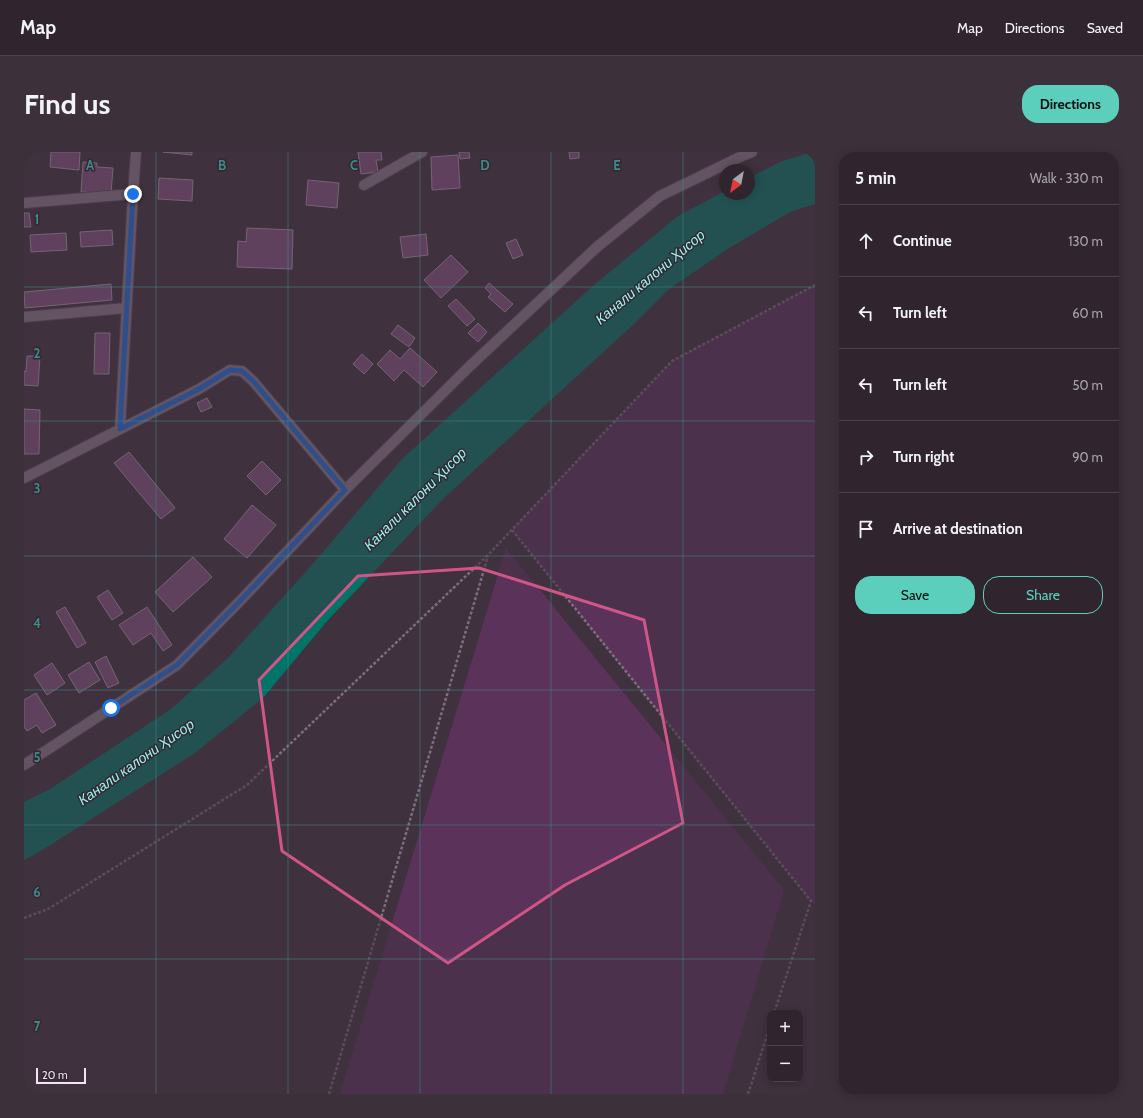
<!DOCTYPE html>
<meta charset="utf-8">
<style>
body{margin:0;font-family:Cabin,sans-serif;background:#3c313b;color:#f1f3f6}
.controls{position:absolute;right:12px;bottom:12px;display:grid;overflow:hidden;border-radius:8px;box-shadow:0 2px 10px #0003}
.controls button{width:36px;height:36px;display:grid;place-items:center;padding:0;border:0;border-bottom:1px solid #4b424b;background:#30252f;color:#f1f3f6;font:20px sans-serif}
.compass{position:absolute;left:695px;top:12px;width:36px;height:36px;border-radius:50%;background:#30252f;box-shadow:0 2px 10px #0003;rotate:212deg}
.scale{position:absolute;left:12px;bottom:10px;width:50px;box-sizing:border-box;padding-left:4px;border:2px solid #f0e6f0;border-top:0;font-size:11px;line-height:14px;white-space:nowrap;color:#f0e6f0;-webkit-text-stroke:3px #352735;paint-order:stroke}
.stop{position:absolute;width:12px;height:12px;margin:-9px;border:3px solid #1a73e8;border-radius:50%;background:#fff}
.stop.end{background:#1a73e8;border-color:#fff;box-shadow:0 1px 4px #0008}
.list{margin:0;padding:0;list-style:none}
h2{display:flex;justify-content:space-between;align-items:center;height:52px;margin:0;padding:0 16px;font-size:17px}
h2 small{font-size:13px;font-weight:400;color:#a8a5aa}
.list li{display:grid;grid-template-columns:26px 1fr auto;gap:12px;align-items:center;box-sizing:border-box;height:72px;padding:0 16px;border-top:1px solid #4b424b}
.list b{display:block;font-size:15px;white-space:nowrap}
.list em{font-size:13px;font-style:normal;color:#a8a5aa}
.actions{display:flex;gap:8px;padding:12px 16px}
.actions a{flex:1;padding:9px 0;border:1px solid #5bcebc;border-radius:16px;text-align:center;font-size:14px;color:#5bcebc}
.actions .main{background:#5bcebc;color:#111}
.icon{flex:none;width:22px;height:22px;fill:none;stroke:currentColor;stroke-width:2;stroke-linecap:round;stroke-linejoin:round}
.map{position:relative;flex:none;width:791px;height:942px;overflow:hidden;border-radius:16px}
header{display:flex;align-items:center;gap:24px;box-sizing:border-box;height:56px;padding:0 20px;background:#30252f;border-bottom:1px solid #4b424b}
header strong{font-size:19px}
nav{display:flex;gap:22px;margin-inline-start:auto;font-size:14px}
.intro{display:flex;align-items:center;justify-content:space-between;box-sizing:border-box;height:96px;padding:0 24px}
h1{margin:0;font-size:28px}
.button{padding:10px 18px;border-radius:16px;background:#5bcebc;color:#111;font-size:14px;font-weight:700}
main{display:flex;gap:24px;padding:0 24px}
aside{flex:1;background:#30252f;border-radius:16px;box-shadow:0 2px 10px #0003}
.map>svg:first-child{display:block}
.green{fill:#5a325a}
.water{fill:#007567}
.building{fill:#855584;stroke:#b3a1b2}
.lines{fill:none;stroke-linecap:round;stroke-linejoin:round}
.street-casing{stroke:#5b4e5b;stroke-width:12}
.path{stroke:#7c6e7b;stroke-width:2.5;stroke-dasharray:3 2;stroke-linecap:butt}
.street{stroke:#907f8f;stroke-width:10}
.route{stroke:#1a73e8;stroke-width:5}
.marked{fill:none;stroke:#d05688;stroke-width:3;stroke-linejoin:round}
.grid{fill:none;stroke:#3c8c88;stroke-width:1;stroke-opacity:0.55}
.labels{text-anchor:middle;stroke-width:3;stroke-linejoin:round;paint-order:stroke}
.water-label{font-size:14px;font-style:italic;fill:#97fae9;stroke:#352735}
.grid-label{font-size:13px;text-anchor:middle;font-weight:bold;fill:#3c8c88;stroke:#352735;stroke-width:3;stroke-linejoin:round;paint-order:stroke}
</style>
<header>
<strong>Map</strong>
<nav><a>Map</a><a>Directions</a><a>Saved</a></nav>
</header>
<div class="intro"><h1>Find us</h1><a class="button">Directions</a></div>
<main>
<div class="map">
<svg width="791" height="942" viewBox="0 0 791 942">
<rect width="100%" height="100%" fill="#40313f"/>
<g class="green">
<path d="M791 133V754L488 378 648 209Z"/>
<path d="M482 396 760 738 699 942H316Z"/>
</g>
<path class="water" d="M787 0H791V52L766 60 702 98 644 138 610 172 419 347 304 468 239 546 171 601 20 697 0 708V650L26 637 147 557 205 505 287 414 378 307 571 132 654 64 701 39V42H725V26L756 10Z"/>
<g class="building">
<path d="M27 0H56L55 18 26 15Z"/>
<path d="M139 0H168V3Z"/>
<path d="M334 0H357L358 8H352L354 20 337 22Z"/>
<path d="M435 0H445L446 6 436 7Z"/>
<path d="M545 0H555V6L546 7Z"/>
<path d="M434 3 436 36 408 38 407 5Z"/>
<path d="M59 10 73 11V15L89 16 87 42 57 40Z"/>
<path d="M135 26 169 28 168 49 134 47Z"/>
<path d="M284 28 315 31 313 56 282 53Z"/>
<path d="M0 61H5L7 75H0Z"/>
<path d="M223 76 269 78 268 117 213 115 214 89 222 90Z"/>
<path d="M88 78 89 93 57 95 56 80Z"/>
<path d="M42 81 43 98 7 100 6 83Z"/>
<path d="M402 82 404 103 379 106 376 85Z"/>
<path d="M492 87 499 103 489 107 482 91Z"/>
<path d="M427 103 444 120 417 146 400 128Z"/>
<path d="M465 131 489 152 481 160 464 145 467 142 461 136Z"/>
<path d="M87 132 88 148 1 156 0 140Z"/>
<path d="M432 147 451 167 443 174 424 154Z"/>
<path d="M454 171 463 180 454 190 444 181Z"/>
<path d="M374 173 391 186 385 195 367 182Z"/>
<path d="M71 181H86L85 222H70Z"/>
<path d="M386 196 413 220 399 235 380 218 370 229 353 212 366 198 376 207Z"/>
<path d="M338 202 349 212 340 222 329 212Z"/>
<path d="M3 204H16L14 234 0 233V219L2 220Z"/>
<path d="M183 246 188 255 177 260 173 251Z"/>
<path d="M0 257 16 258 15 302H0Z"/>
<path d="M105 300 151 356 137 367 90 311Z"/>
<path d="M238 309 257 328 242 343 223 324Z"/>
<path d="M228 353 252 373 223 406 200 387Z"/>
<path d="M169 405 188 425 149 460 131 440Z"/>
<path d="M84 438 99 461 88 468 73 445Z"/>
<path d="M41 455 62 491 53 496 32 460Z"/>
<path d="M123 455 148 493 139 499 127 481 109 493 95 473Z"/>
<path d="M82 504 95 531 84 536 71 510Z"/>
<path d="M65 510 76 528 55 541 44 523Z"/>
<path d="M28 511 41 531 23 543 10 523Z"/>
<path d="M12 541 32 573 18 581 13 573 3 579 0 575V548Z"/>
</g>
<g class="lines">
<g class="street-casing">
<g id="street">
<path d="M340 33 398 0"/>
<path d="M0 51 109 42"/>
<path d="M0 165 102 156"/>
<path d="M96 277 109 42 112 0"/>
<path d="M0 326 175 237 206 218 218 219 229 229 321 338"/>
<path d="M0 613 153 513 217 448 321 338 446 214 573 95 636 44 718 4 728 0"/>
</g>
</g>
<g class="path">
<path d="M488 378 787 749 750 861"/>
<path d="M0 766 24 757 223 633 464 403 648 209 791 133"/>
<path d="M305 942 464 404"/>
<path d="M724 942 746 874"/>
</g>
<use href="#street" class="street"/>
</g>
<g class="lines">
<path class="route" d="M87 556 153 513 217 448 321 338 229 229 218 219 206 218 175 237 96 277 109 42"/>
</g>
<path d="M0 0H791V942H0ZM455 416 620 468 659 671 541 733 424 811 258 699 235 528 334 424Z" fill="#40313f" fill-opacity=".55" fill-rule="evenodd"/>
<path class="marked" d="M455 416 620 468 659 671 541 733 424 811 258 699 235 528 334 424Z"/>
<path class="grid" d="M132 0V942M264 0V942M396 0V942M527 0V942M659 0V942M0 135H791M0 269H791M0 404H791M0 538H791M0 673H791M0 807H791"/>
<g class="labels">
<g class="water-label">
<text transform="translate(626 125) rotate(-40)" y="5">Канали калони Ҳисор</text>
<text transform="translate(391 347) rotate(-45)" y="5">Канали калони Ҳисор</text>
<text transform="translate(112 610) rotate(-35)" y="5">Канали калони Ҳисор</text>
</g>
</g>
<g class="grid-label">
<text x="66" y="18">A</text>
<text x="198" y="18">B</text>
<text x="330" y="18">C</text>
<text x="461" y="18">D</text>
<text x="593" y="18">E</text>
<text x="13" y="72">1</text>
<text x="13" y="206">2</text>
<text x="13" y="341">3</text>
<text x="13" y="476">4</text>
<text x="13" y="610">5</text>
<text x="13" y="745">6</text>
<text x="13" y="879">7</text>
</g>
</svg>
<div class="controls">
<button>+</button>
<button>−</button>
</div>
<svg class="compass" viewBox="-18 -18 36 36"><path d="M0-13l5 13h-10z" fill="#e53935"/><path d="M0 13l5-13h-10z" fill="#a8a5aa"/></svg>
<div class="scale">20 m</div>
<div class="stop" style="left:87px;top:556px"></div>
<div class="stop end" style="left:109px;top:42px"></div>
</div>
<aside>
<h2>5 min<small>Walk · 330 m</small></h2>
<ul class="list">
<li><svg class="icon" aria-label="ahead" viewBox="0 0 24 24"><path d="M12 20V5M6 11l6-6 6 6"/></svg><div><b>Continue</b></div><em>130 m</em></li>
<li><svg class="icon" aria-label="left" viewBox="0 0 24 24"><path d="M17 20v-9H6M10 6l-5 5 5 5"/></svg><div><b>Turn left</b></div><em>60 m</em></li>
<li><svg class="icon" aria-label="left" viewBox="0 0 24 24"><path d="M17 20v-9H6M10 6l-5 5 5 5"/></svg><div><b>Turn left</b></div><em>50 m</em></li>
<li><svg class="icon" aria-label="right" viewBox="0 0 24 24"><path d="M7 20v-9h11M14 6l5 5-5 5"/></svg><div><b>Turn right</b></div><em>90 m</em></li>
<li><svg class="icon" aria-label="arrive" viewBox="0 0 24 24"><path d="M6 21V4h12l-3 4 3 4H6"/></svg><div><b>Arrive at destination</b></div></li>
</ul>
<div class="actions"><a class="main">Save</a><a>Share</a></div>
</aside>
</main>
